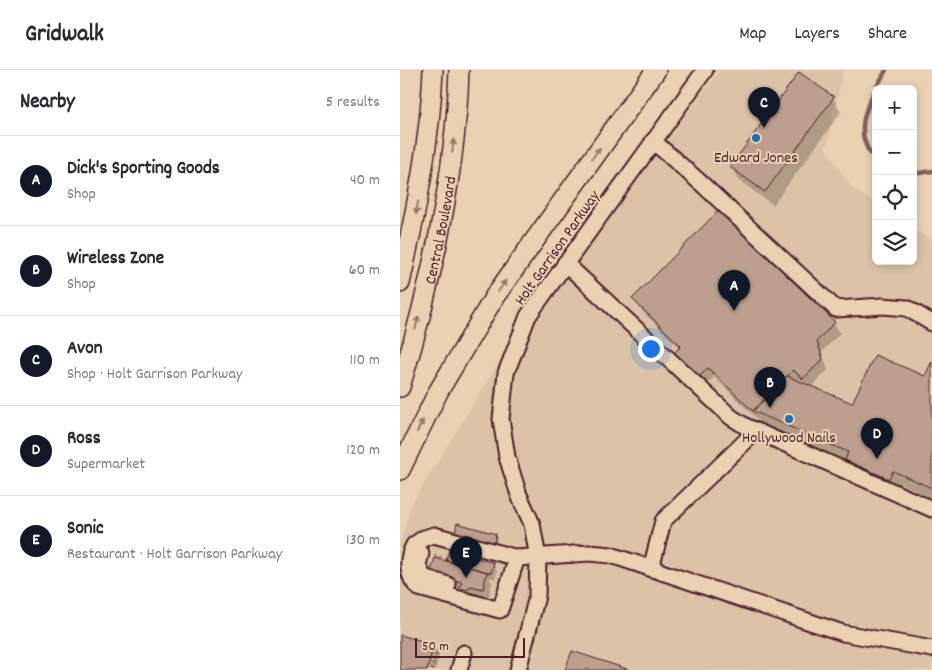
<!DOCTYPE html>
<meta charset="utf-8">
<style>
body{margin:0;font-family:Dekko,sans-serif;background:#f2f2f3;color:#2b2b33}
.controls{position:absolute;right:15px;top:15px;display:grid;overflow:hidden;border-radius:8px;box-shadow:0 2px 8px #0003}
.controls button{width:45px;height:45px;display:grid;place-items:center;padding:0;border:0;border-bottom:1px solid #e1e1e2;background:#fff;color:#2b2b33;font:25px sans-serif}
.scale{position:absolute;left:15px;bottom:12px;width:110px;box-sizing:border-box;padding-left:5px;border:2px solid #4a1f2b;border-top:0;font-size:14px;line-height:18px;white-space:nowrap;color:#4a1f2b;-webkit-text-stroke:4px #ead1b2;paint-order:stroke}
.you{position:absolute;left:250px;top:278px;width:18px;height:18px;margin:-12px;border:4px solid #fff;border-radius:50%;background:#1a73e8;box-shadow:0 0 0 8px #1a73e833}
.badge{display:grid;place-items:center;width:32px;height:32px;border-radius:50%;background:#111827;color:#fff;font-size:16px;font-weight:700}
.pin{position:absolute;translate:-50% -41px;filter:drop-shadow(0 1px 2px #0008)}
.pin::after{content:'';position:absolute;top:26px;width:18px;height:15px;background:inherit;clip-path:polygon(0 0,100% 0,50% 100%)}
.list{margin:0;padding:0;list-style:none}
h2{display:flex;justify-content:space-between;align-items:center;height:65px;margin:0;padding:0 20px;font-size:21px}
h2 small{font-size:16px;font-weight:400;color:#7c7c81}
.list li{display:grid;grid-template-columns:32px 1fr auto;gap:15px;align-items:center;box-sizing:border-box;height:90px;padding:0 20px;border-top:1px solid #e1e1e2}
.list b{display:block;font-size:19px;white-space:nowrap}
.list p{margin:0;font-size:16px;white-space:nowrap;color:#7c7c81}
.list em{font-size:16px;font-style:normal;color:#7c7c81}
.icon{flex:none;width:28px;height:28px;fill:none;stroke:currentColor;stroke-width:2;stroke-linecap:round;stroke-linejoin:round}
.map{position:relative;flex:none;width:532px;height:600px;overflow:hidden}
header{display:flex;align-items:center;gap:30px;box-sizing:border-box;height:70px;padding:0 25px;background:#fff;border-bottom:1px solid #e1e1e2}
header strong{font-size:24px}
nav{display:flex;gap:28px;margin-inline-start:auto;font-size:18px}
main{display:flex}
aside{flex:1;background:#fff}
.map>svg:first-child{display:block}
.built{fill:#dcc2a7}
.shadow{fill:#0003;fill-rule:evenodd}
.lines{fill:none;stroke-linecap:round;stroke-linejoin:round}
.stream{stroke:#84605c;stroke-width:4.5}
.building{fill:#bd9f8d;stroke:#4a1f2b}
.minor-casing{stroke:#4a1f2b;stroke-width:19}
.major-casing{stroke:#4a1f2b;stroke-width:22}
.path{stroke:#4a1f2b;stroke-width:2.5;stroke-dasharray:1 4;stroke-linecap:butt}
.minor{stroke:#ead1b2;stroke-width:15}
.major{stroke:#ead1b2;stroke-width:19}
.oneway{fill:#9a786e}
.poi-dot{fill:#1f6fb2;stroke:#ead1b2;stroke-width:2}
.labels{text-anchor:middle;stroke-width:4;stroke-linejoin:round;paint-order:stroke}
.poi-label{font-size:16px;fill:#4a1f2b;stroke:#ead1b2}
.street-label{font-size:16px;fill:#4a1f2b;stroke:#ead1b2}
</style>
<header>
<strong>Gridwalk</strong>
<nav><a>Map</a><a>Layers</a><a>Share</a></nav>
</header>
<main>
<aside>
<h2>Nearby<small>5 results</small></h2>
<ul class="list">
<li><span class="badge">A</span><div><b>Dick's Sporting Goods</b><p>Shop</p></div><em>40 m</em></li>
<li><span class="badge">B</span><div><b>Wireless Zone</b><p>Shop</p></div><em>60 m</em></li>
<li><span class="badge">C</span><div><b>Avon</b><p>Shop · Holt Garrison Parkway</p></div><em>110 m</em></li>
<li><span class="badge">D</span><div><b>Ross</b><p>Supermarket</p></div><em>120 m</em></li>
<li><span class="badge">E</span><div><b>Sonic</b><p>Restaurant · Holt Garrison Parkway</p></div><em>130 m</em></li>
</ul>
</aside>
<div class="map">
<svg width="532" height="600" viewBox="0 0 532 600">
<rect width="100%" height="100%" fill="#ead1b2"/>
<filter id="ink" filterUnits="userSpaceOnUse"><feTurbulence type="fractalNoise" baseFrequency=".02" numOctaves="2"/><feDisplacementMap in="SourceGraphic" scale="10" xChannelSelector="R" yChannelSelector="G"/><feConvolveMatrix kernelMatrix="1 2 1 2 8 2 1 2 1" color-interpolation-filters="sRGB"/></filter>
<g filter="url(#ink)">
<path class="built" d="M320 0H443L426 79 452 118 476 134V191H513V158L532 171V600H0V472L12 433 128 246Z"/>
<g class="shadow">
<path d="M433 28 441 42 373 135 339 110 331 97Z"/>
<path d="M319 142 434 253 440 263 422 282 428 300 411 317 452 335 525 307 532 293V428L500 413 497 422 454 403 447 391 362 354 314 307 305 317 281 294 275 283 280 278 240 239 234 229ZM399 309 405 315 397 311Z"/>
<path d="M56 463 96 466 97 469 95 477 58 466Z"/>
<path d="M47 490 93 494 97 501 95 509 89 507 92 513 88 529 75 525 74 530 67 528 63 520 38 513 48 493Z"/>
<path d="M0 566 33 575 39 586 35 600H0Z"/>
</g>
<g class="lines">
<g class="stream">
<path d="M476 90C448 61 471 28 486 0"/>
<path d="M513 104 532 101"/>
</g>
</g>
<g class="building">
<path d="M399 2 434 27 365 122 330 97Z"/>
<path d="M319 140 435 252 417 271 423 289 403 309 393 300 353 341 308 298 299 307 274 283 281 276 232 229Z"/>
<path d="M475 285 525 306 532 291V418L493 401 489 409 445 390 448 382 353 341 387 306 452 333Z"/>
<path d="M57 453 96 464 94 475 55 463Z"/>
<path d="M49 480 94 493 91 503 46 490Z"/>
<path d="M35 488 87 502 83 519 70 516 68 520 60 518 62 512 30 503Z"/>
<path d="M0 565 34 574 27 600H0Z"/>
<path d="M172 581 230 600H165Z"/>
</g>
<g class="lines">
<g class="minor-casing">
<g id="minor">
<path d="M253 71 302 114 436 239 483 236 507 238 532 253"/>
<path d="M165 193 331 347 345 356 532 439"/>
<path d="M21 483 18 495 23 507 48 515"/>
<path d="M117 488 100 540 19 518C7 508 6 489 14 475L24 468 34 465 117 488 189 483 211 485 443 563 532 579"/>
<path d="M251 499 263 451 356 361"/>
<path d="M59 600 64 583"/>
<path d="M118 600 137 526 138 488 132 454 119 425 107 387 101 349 106 303 128 246 305 0"/>
</g>
</g>
<g class="major-casing">
<g id="major">
<path d="M0 213C16 142 30 72 33 0"/>
<path id="s1" d="M0 317C31 215 56 107 59 0"/>
<path d="M0 400 38 322 95 226 256 0"/>
</g>
</g>
<g class="path">
<path d="M35 486 45 488"/>
<path d="M32 600 39 575"/>
</g>
<use href="#minor" class="minor"/>
<use href="#major" class="major"/>
</g>
<defs><path id="oneway-solid" d="M-6-.8H1V-3.2L6.5 0L1 3.2V.8H-6Z" transform="scale(1.25)"/></defs>
<g class="oneway">
<use href="#oneway-solid" transform="translate(53 76) rotate(-83)"/>
<use href="#oneway-solid" transform="translate(196 83) rotate(-54)"/>
<use href="#oneway-solid" transform="translate(17 138) rotate(99)"/>
<use href="#oneway-solid" transform="translate(102 216) rotate(-56)"/>
<use href="#oneway-solid" transform="translate(17 253) rotate(-75)"/>
<use href="#oneway-solid" transform="translate(20 356) rotate(-64)"/>
</g>
</g>
<g class="poi-dot">
<circle cx="356" cy="68" r="5"/>
<circle cx="389" cy="349" r="5"/>
</g>
<g class="labels">
<g class="poi-label">
<text x="356" y="92">Edward Jones</text>
<text x="389" y="372">Hollywood Nails</text>
</g>
<g class="street-label">
<text dy="6" stroke="none"><textPath href="#s1" startOffset="162">Central Boulevard</textPath></text>
<text transform="translate(156 177) rotate(-55)" y="6">Holt Garrison Parkway</text>
</g>
</g>
</svg>
<div class="controls">
<button>+</button>
<button>−</button>
<button><svg class="icon" aria-label="locate" viewBox="0 0 24 24"><circle cx="12" cy="12" r="6"/><path d="M12 2v4M12 18v4M2 12h4M18 12h4"/></svg></button>
<button><svg class="icon" aria-label="layers" viewBox="0 0 24 24"><path d="M12 4l9 5-9 5-9-5zM3 14l9 5 9-5"/></svg></button>
</div>
<div class="scale">50 m</div>
<div class="you"></div>
<div class="pin badge" style="left:334px;top:241px">A</div>
<div class="pin badge" style="left:370px;top:338px">B</div>
<div class="pin badge" style="left:364px;top:58px">C</div>
<div class="pin badge" style="left:477px;top:389px">D</div>
<div class="pin badge" style="left:66px;top:508px">E</div>
</div>
</main>
